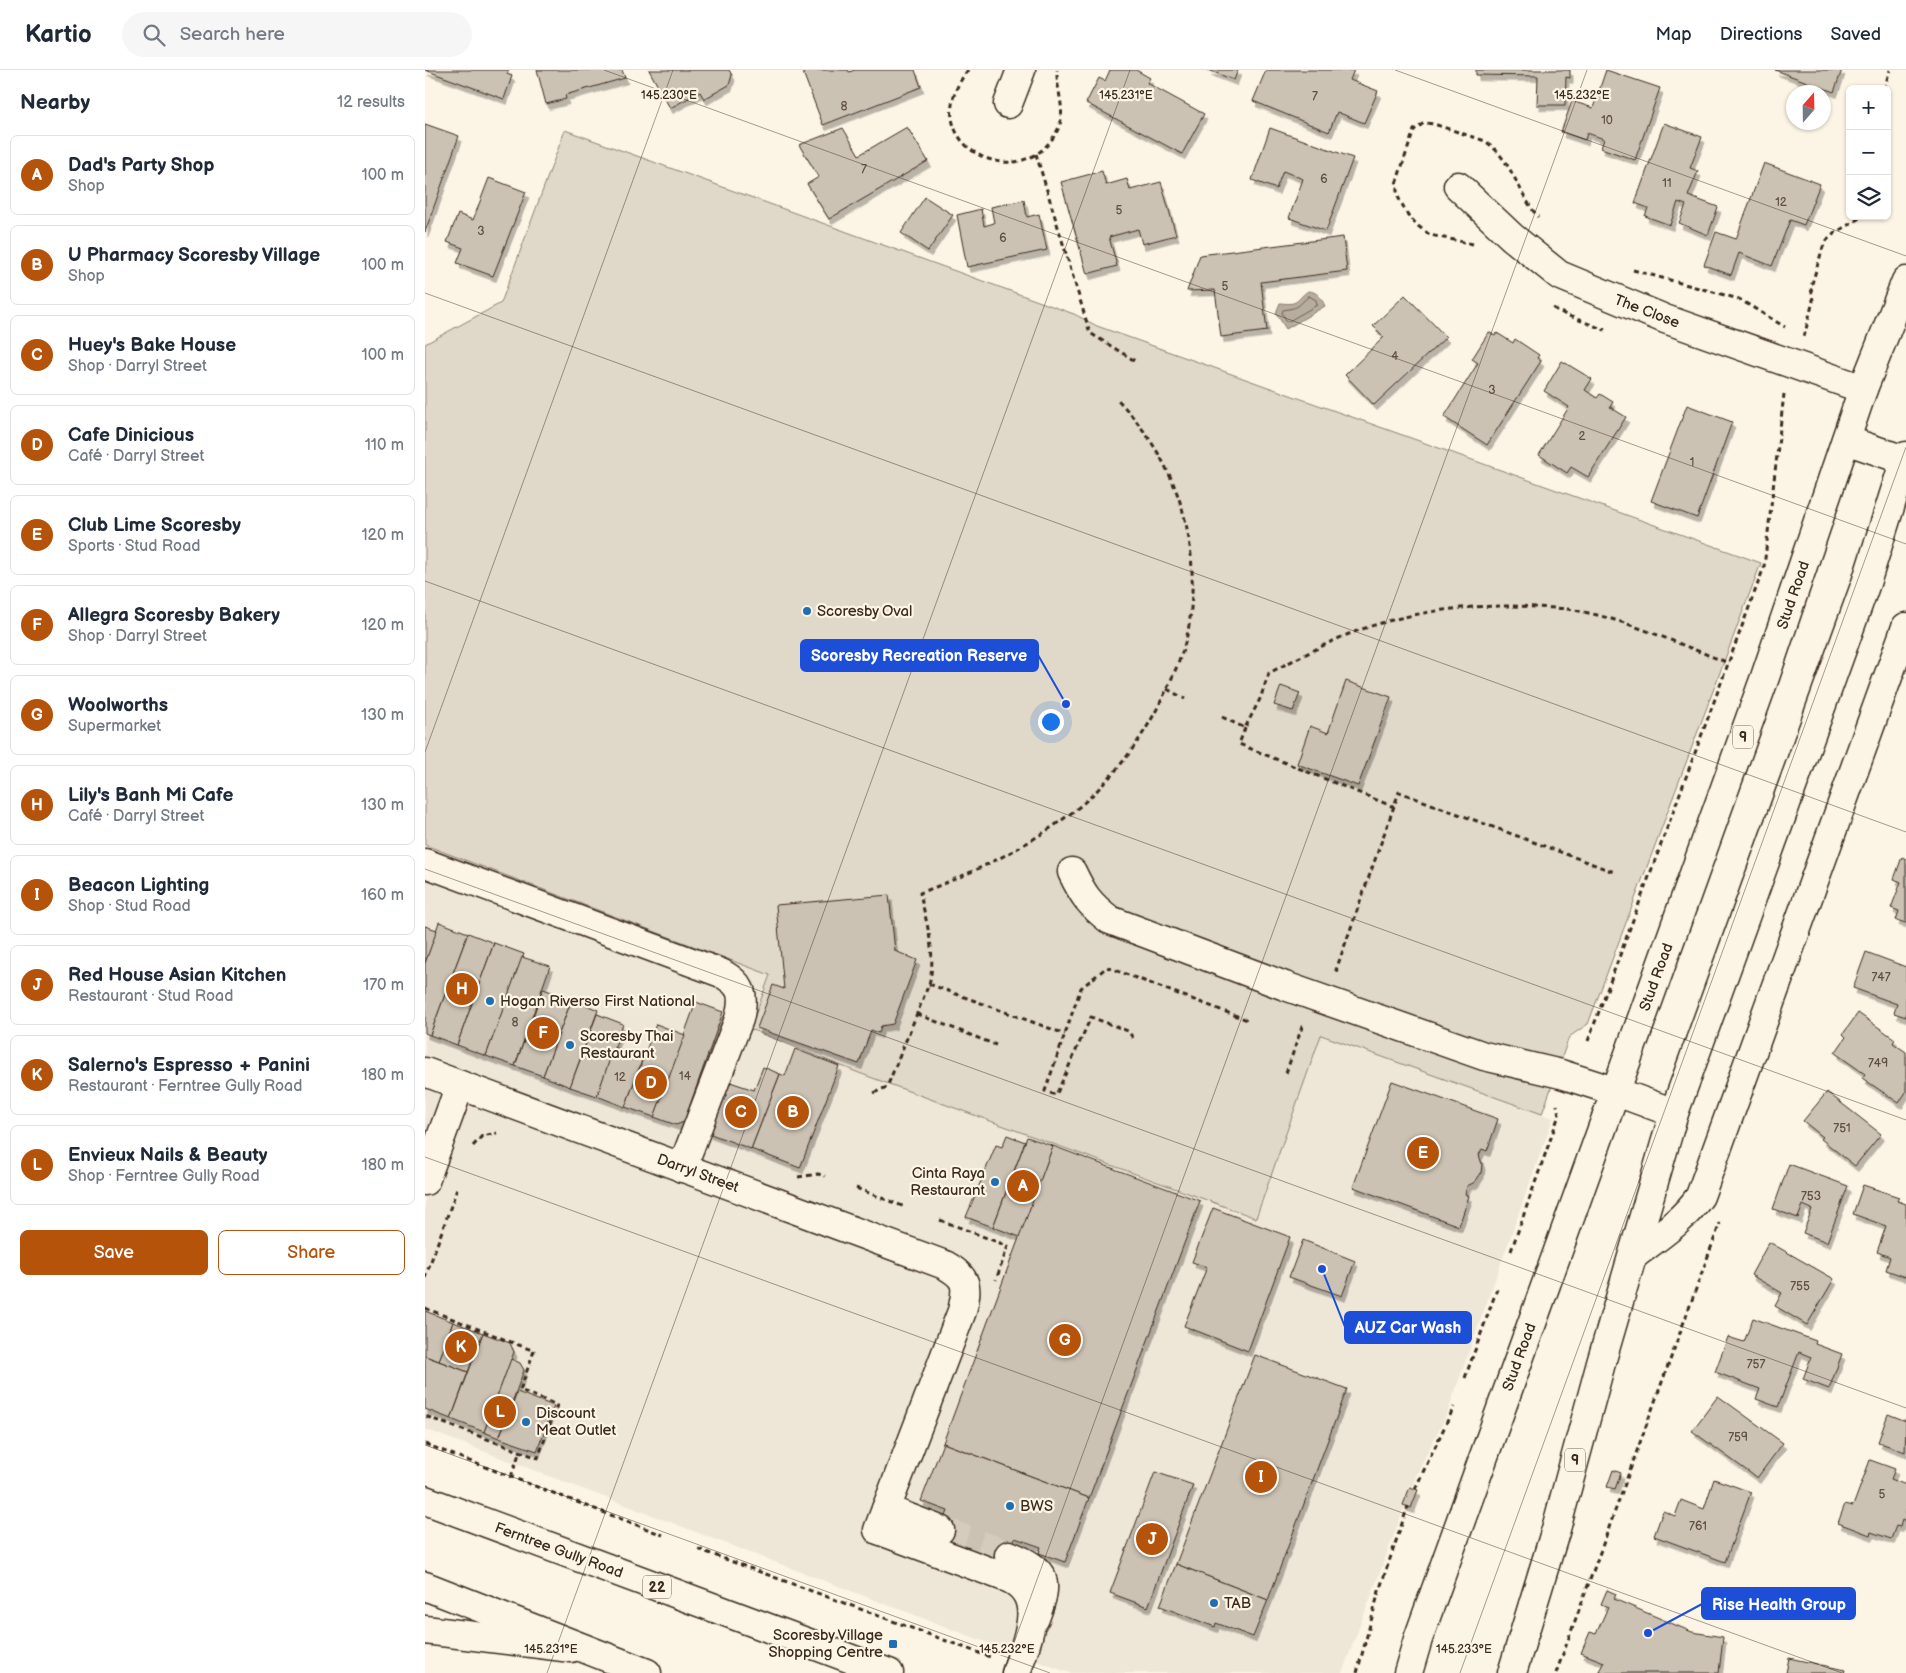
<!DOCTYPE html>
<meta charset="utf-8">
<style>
body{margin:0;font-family:"Balsamiq Sans",sans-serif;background:#f6f6f7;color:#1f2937}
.controls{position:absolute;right:15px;top:15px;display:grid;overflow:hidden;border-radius:8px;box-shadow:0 1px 4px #0004}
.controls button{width:45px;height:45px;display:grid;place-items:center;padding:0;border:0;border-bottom:1px solid #e0e1e3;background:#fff;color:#1f2937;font:25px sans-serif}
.compass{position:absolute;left:1361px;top:15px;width:45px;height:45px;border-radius:50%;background:#fff;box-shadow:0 1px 4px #0004;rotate:20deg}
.you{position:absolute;left:625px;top:651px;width:18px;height:18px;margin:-12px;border:4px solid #fff;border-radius:50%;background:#1a73e8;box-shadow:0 0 0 8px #1a73e833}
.badge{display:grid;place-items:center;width:32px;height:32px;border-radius:50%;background:#b45309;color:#fff;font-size:16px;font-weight:700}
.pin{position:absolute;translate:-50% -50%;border:2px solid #fff;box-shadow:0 1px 5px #0006}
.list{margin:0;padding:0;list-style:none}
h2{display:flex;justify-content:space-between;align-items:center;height:65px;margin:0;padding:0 20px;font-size:21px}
h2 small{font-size:16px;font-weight:400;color:#747a83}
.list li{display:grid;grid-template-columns:32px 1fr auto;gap:15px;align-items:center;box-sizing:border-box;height:80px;margin:0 10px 10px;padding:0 10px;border:1px solid #e0e1e3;border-radius:8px}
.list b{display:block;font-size:19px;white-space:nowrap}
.list p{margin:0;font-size:16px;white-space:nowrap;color:#747a83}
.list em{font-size:16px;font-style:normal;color:#747a83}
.actions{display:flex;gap:10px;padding:15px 20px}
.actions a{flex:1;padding:11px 0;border:1px solid #b45309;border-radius:8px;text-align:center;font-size:18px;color:#b45309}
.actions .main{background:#b45309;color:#fff}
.icon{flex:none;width:28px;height:28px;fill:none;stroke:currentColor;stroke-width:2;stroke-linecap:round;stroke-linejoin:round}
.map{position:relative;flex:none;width:1481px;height:1603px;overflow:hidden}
header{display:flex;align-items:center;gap:30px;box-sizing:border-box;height:70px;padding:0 25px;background:#fff;border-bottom:1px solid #e0e1e3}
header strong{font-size:24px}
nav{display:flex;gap:28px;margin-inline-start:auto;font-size:18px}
.search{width:350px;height:45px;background:#f6f6f7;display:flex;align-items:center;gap:12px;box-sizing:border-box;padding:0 18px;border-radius:28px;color:#747a83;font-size:19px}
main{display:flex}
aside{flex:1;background:#fff}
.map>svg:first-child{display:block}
.built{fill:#eee6d6}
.green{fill:#e0d8c8;stroke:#8e8173}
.water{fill:#b7ad9e;stroke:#85796b}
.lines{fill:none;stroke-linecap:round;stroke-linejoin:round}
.shore{stroke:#6d5e51;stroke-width:1}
.building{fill:#ccc2b3;stroke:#3b2a1e;filter:url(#shadow)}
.minor-tunnel{stroke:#d5ccbd;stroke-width:28;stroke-dasharray:28 14;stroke-linecap:butt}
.minor-casing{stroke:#3b2a1e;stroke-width:31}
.major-casing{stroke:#3b2a1e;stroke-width:31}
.highway-casing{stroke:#3b2a1e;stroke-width:31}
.path{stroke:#3b2a1e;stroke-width:3;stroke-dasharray:5 4;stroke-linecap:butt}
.minor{stroke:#fcf5e5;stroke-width:28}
.major{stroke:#fcf5e5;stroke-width:28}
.highway{stroke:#fcf5e5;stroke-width:28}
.ticks{fill:none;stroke:#3b2a1e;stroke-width:1;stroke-opacity:0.45}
.poi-dot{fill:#1f6fb2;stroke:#fcf5e5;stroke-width:2}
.labels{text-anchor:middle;stroke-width:4.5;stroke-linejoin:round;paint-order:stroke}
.number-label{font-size:12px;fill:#5f5043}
.shield{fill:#fcf5e5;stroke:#75675a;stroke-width:1}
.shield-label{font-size:14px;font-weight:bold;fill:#3b2a1e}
.street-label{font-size:15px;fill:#3b2a1e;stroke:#fcf5e5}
.poi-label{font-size:15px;fill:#3b2a1e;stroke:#fcf5e5;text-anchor:start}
.ticks-label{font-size:12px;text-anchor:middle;fill:#3b2a1e;stroke:#fcf5e5;stroke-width:4.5;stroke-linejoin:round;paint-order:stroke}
.leader{fill:none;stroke:#1d4ed8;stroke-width:2}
.callout-dot{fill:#1d4ed8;stroke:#fcf5e5;stroke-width:2}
.callout{fill:#1d4ed8;stroke:#1d4ed8;stroke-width:2}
.callout-label{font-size:16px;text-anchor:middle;font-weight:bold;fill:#fff}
</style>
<header>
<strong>Kartio</strong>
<div class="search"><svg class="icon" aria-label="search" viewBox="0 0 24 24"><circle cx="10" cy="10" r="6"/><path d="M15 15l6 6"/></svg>Search here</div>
<nav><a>Map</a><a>Directions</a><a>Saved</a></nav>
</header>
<main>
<aside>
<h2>Nearby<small>12 results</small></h2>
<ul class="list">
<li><span class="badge">A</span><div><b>Dad's Party Shop</b><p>Shop</p></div><em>100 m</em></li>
<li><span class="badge">B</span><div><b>U Pharmacy Scoresby Village</b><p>Shop</p></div><em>100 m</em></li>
<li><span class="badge">C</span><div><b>Huey's Bake House</b><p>Shop · Darryl Street</p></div><em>100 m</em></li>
<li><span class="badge">D</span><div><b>Cafe Dinicious</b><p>Café · Darryl Street</p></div><em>110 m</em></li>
<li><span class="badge">E</span><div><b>Club Lime Scoresby</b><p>Sports · Stud Road</p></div><em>120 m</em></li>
<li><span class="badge">F</span><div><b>Allegra Scoresby Bakery</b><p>Shop · Darryl Street</p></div><em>120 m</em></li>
<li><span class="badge">G</span><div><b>Woolworths</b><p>Supermarket</p></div><em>130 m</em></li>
<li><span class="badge">H</span><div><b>Lily's Banh Mi Cafe</b><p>Café · Darryl Street</p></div><em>130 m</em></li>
<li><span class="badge">I</span><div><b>Beacon Lighting</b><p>Shop · Stud Road</p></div><em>160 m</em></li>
<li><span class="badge">J</span><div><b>Red House Asian Kitchen</b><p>Restaurant · Stud Road</p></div><em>170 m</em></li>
<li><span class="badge">K</span><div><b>Salerno's Espresso + Panini</b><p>Restaurant · Ferntree Gully Road</p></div><em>180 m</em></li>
<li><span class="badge">L</span><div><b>Envieux Nails &amp; Beauty</b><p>Shop · Ferntree Gully Road</p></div><em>180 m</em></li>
</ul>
<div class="actions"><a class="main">Save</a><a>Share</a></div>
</aside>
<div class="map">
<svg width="1481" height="1603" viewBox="0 0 1481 1603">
<defs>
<filter id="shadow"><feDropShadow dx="3" dy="5.5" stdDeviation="0" flood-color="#0004"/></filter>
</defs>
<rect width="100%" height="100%" fill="#fcf5e5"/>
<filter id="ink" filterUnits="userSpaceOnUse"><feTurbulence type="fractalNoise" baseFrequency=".02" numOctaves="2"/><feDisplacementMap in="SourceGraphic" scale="10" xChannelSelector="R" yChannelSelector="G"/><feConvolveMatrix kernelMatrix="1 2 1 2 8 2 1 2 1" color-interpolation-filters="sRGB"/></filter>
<g filter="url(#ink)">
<path class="built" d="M0 775 346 905 325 960 434 1003 831 1148 896 965 1128 1048 1021 1346 993 1401 917 1603H645L584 1581 0 1359Z"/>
<path class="green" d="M140 60 649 244 672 256 1336 493 1163 954 1144 967 1117 1044 896 965 831 1148 434 1003 325 959 345 905 0 775V274L76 233Z"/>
<path class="water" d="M883 221C892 221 896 228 900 236L861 259 851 243 855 233C875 235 869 231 883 221Z"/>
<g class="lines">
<path class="shore" d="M884 226 891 230 892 235 864 251 861 250 857 243 858 240C876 237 871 237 884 226Z"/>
</g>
<g class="building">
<path d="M0 0H84L82 4 87 6 79 29Z"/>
<path d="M112 0H197L200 8 140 25 141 29 121 34Z"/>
<path d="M224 0H304L307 5 304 15 279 29 275 22 245 38Z"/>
<path d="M377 0H423L424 2 430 0H490L496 17 398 55Z"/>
<path d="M685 0H711L725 8 722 13 779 44 757 84 661 33 674 8 680 11Z"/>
<path d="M783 0H813L809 10Z"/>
<path d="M841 0H929L925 10 953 21 939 53 912 42 904 62 828 31Z"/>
<path d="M1051 0H1145V8L1141 7 1140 35H1112L1113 6 1051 5Z"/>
<path d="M1181 0 1235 18 1210 90 1176 78 1179 69 1162 63 1160 70 1136 62 1147 31 1168 38Z"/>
<path d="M1350 0H1417L1409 22Z"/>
<path d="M1239 53 1277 67 1265 98 1273 101 1263 126 1293 137 1283 165 1254 153 1261 135 1253 132 1245 155 1220 146 1223 138 1210 133Z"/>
<path d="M0 54 34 66 0 162Z"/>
<path d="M482 57 503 91 404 149 382 114 394 107 374 75 418 58 434 85Z"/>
<path d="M845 58 928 88 901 161 864 148 878 109 858 101 851 119 827 110Z"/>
<path d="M1339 93 1395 114 1379 155 1365 150 1347 196 1314 183 1306 205 1279 195 1291 162 1311 169Z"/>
<path d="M677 101 681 115 702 109 705 120 736 112 751 165 717 174 713 159 684 167 692 196 662 204 636 112Z"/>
<path d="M64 108 101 122 68 206 32 193 38 178 22 172 33 144 48 150Z"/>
<path d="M500 127 528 145 503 181 476 163Z"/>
<path d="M599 130 602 147 614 144 622 180 542 197 532 145 556 139 559 156 569 153 566 137Z"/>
<path d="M918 167 922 201 836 212 842 261 796 267 790 220 762 221 775 185Z"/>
<path d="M980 225 1021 267 949 335 920 305 959 267 948 256Z"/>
<path d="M1064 262 1070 266 1072 263 1088 273 1090 269 1114 285 1112 288 1116 291 1062 375 1019 347 1053 293 1047 289Z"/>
<path d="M1137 291 1167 309 1160 320 1172 328 1175 324 1188 332 1185 337 1201 347 1163 407 1146 397 1142 403 1114 385 1144 337 1119 321Z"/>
<path d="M1262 335 1307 352 1272 448 1226 431Z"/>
<path d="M921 611 966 627 933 716 872 694 885 656 903 663Z"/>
<path d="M856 616 875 623 868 641 849 635Z"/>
<path d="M1477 787 1481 789V853L1471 850 1474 841 1466 838 1476 812 1469 809Z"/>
<path d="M464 825 470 881 492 890 468 954 456 956 454 963 446 960 434 994 332 958 348 915 359 919 351 835Z"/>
<path d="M14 852 43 863 5 965 0 963V893Z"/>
<path d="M0 856 12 860 0 893Z"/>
<path d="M43 863 69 873 32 975 5 965Z"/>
<path d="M69 873 99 884 61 986 32 975Z"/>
<path d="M1441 882 1481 897V947L1469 943 1472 934 1428 918Z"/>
<path d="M97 887 125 896 90 996 61 986Z"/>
<path d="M118 919 147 929 118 1006 90 996Z"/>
<path d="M147 929 173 940 145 1017 118 1006Z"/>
<path d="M271 932 298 942 259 1052 251 1055 229 1047Z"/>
<path d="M1433 943 1470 969 1468 973 1481 982V1022L1474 1033 1437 1008 1440 1004 1410 983 1421 967 1418 964Z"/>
<path d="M172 944 198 954 172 1026 145 1017Z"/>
<path d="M231 954 260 965 229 1047 200 1037Z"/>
<path d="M189 977 218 988 200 1037 172 1026Z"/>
<path d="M370 979 414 996 375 1098 326 1079 355 1004 360 1006Z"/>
<path d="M338 997 355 1004 326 1079 283 1063 302 1011 329 1020Z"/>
<path d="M967 1011 1073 1049 1062 1081 1057 1079 1054 1085 1057 1094 1056 1103 1050 1112 1042 1116 1040 1124 1044 1126 1034 1156 928 1117Z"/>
<path d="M1402 1022 1456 1064 1430 1096 1396 1069 1398 1067 1378 1051Z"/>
<path d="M582 1065 600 1072 568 1157 541 1147 571 1075 577 1077Z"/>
<path d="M602 1067 628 1076 595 1167 568 1157Z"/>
<path d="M628 1076 775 1131 664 1428 518 1373Z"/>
<path d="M1364 1094 1423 1116 1402 1172 1378 1163 1387 1139 1378 1135 1373 1148 1348 1139Z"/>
<path d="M1438 1115 1474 1127 1472 1131 1481 1134V1207L1461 1200 1465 1187 1452 1182 1461 1156 1428 1144Z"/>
<path d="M788 1138 865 1167 823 1281 759 1256 782 1197 767 1192Z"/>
<path d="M878 1170 930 1191 917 1226 864 1207Z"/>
<path d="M1344 1172 1409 1209 1382 1255 1350 1236 1357 1223 1326 1205Z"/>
<path d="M0 1241 28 1252 14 1291 0 1286Z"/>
<path d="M1328 1248 1391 1271 1390 1274 1417 1284 1404 1319 1378 1309 1386 1287 1374 1282 1353 1337 1331 1329 1335 1319 1290 1302 1303 1267 1319 1272Z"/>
<path d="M28 1252 58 1263 43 1302 14 1291Z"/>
<path d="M58 1263 85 1273 89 1282 59 1362 26 1349Z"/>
<path d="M830 1285 922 1319 843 1530 751 1494Z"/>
<path d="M0 1286 43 1302 26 1349 0 1339Z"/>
<path d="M86 1289 95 1293 99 1300 74 1368 59 1362Z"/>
<path d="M92 1322 129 1336 112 1381 74 1368Z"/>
<path d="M1293 1326 1358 1373 1332 1408 1267 1361Z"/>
<path d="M1463 1344 1481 1351 1480 1382 1453 1372Z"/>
<path d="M518 1373 664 1428 640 1492 614 1483 616 1477 590 1468 578 1500 510 1475 523 1441 496 1431Z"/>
<path d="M1445 1390 1470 1399 1466 1409 1481 1415V1452L1477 1450 1475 1457 1471 1456 1466 1469 1446 1462 1445 1465 1413 1453 1420 1434 1428 1436Z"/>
<path d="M1188 1400 1196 1403 1190 1419 1182 1417Z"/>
<path d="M730 1402 768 1415 723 1537 685 1523Z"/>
<path d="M1289 1409 1326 1422 1300 1492 1229 1466 1238 1441 1250 1446 1256 1430 1279 1439Z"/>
<path d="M985 1417 993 1420 986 1438 978 1435Z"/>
<path d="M751 1494 843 1530 828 1567 791 1553 790 1557 735 1536Z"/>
<path d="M1182 1520 1191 1524 1189 1529 1267 1562 1298 1567 1294 1603H1180L1174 1601 1179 1592 1156 1583 1165 1562 1171 1564 1183 1537 1176 1534Z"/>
<path d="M1364 1588 1420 1600 1419 1603H1361Z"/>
</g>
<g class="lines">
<path class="minor-tunnel" d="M515 1460 584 1485"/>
<g class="minor-casing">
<g id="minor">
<path d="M583 34 596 0"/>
<path d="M1033 116 1087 167 1134 205 1240 249 1438 319"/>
<path d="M0 793 296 903C318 915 320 925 314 949L257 1098"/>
<path d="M647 802C658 825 664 834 685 850L860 916 1059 986 1136 1004 1189 1021"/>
<path d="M0 1002 520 1195C543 1208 543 1216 537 1241L453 1460 585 1509C623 1528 601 1572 591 1603"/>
<path d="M0 1111 35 1015"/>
<path d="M1209 1185C1233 1167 1258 1151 1275 1126L1481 557"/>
<path d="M461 1439 515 1460"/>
<path d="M584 1485C623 1501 624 1511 610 1548"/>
<path d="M0 1560 146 1578"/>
</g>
</g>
<g class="major-casing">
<g id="major">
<path d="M0 1430 464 1603"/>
<path d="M0 1516 222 1603"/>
</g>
</g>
<g class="highway-casing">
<g id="highway">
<path d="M1421 370 1479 390"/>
<path d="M1189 1021 1249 1043"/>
<path d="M983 1603 993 1569 1340 607 1438 319 1481 211"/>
<path d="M1087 1603 1131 1459 1176 1293 1249 1043 1441 513 1481 386"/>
</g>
</g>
<g class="path">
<path d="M543 0C484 75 600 132 634 57 641 39 631 19 632 0"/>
<path d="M1459 19 1465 0"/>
<path d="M611 84 665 263 710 291"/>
<path d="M1048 174 1005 165 993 156 983 145 973 127 971 114 989 60 999 53 1009 54 1060 71C1085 87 1094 124 1113 147"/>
<path d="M1208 200 1314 229 1360 257"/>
<path d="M1128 238 1141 245 1180 260"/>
<path d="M1379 267 1388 231 1386 217 1398 177 1402 170 1410 163 1438 146"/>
<path d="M742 619 760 629"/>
<path d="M797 647 820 658 835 629 844 603C869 590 894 577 919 566 980 541 1047 533 1112 537 1126 538 1141 538 1154 541 1206 551 1255 575 1304 593"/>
<path d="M820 658 814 674 969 737"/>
<path d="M913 901 911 900 974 722 1189 802"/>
<path d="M504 914 640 964"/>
<path d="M492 944 571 975"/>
<path d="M708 968 703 961 666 947 631 1025 620 1021 656 918 682 897 825 951"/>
<path d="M1163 971 1339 497 1359 324"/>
<path d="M861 1003 878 954"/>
<path d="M449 1023 462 1017 504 914C512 884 501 852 495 823 551 802 607 775 654 737 688 708 715 673 735 633 748 607 762 577 765 548 775 463 751 392 693 330"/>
<path d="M48 1076 57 1066 72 1063"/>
<path d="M373 1107 393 1104 400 1106"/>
<path d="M431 1118 480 1137"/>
<path d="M515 1150 583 1176 571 1210"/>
<path d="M1086 1181 1134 1045 1132 1035"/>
<path d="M0 1208 32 1119"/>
<path d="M0 1238 109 1281 95 1320 132 1335 113 1388 0 1346"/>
<path d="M1040 1308 1072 1219"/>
<path d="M0 1374 238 1465"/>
<path d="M86 1407 95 1381"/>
<path d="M990 1419 1029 1337"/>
<path d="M273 1479 565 1587"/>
<path d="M932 1603 954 1521 983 1436"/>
<path d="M1131 1603 1295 1153"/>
</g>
<use href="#minor" class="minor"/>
<use href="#major" class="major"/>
<use href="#highway" class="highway"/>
</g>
</g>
<path class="ticks" d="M179 0 1481 474M970 0 1481 186M0 223 1481 762M0 511 1481 1050M0 682 248 0M0 799 1481 1338M0 1087 1417 1603M0 1375 625 1603M122 1603 705 0M578 1603 1162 0M1035 1603 1481 377"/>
<g class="poi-dot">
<circle cx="382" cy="541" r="5"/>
<circle cx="65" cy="931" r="5"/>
<circle cx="145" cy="975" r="5"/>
<circle cx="570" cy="1112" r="5"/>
<circle cx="101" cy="1352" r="5"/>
<circle cx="585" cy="1436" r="5"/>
<circle cx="789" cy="1533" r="5"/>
<rect x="463" y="1569" width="10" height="10" rx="2.5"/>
</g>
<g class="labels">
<g class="number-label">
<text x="890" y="30">7</text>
<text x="419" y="40">8</text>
<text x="1182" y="54">10</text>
<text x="439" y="103">7</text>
<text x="899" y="113">6</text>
<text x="1242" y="117">11</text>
<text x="1356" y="136">12</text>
<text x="694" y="144">5</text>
<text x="56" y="165">3</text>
<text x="578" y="172">6</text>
<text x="800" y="220">5</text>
<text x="970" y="290">4</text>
<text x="1067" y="324">3</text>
<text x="1157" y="370">2</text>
<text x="1267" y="396">1</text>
<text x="1456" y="911">747</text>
<text x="90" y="956">8</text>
<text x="1453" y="997">749</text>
<text x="260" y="1010">14</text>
<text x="195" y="1011">12</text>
<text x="1417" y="1062">751</text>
<text x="1386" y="1130">753</text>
<text x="1375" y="1220">755</text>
<text x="1331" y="1298">757</text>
<text x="1313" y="1371">759</text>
<text x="1457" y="1428">5</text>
<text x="1273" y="1460">761</text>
</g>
<g class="shield">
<rect x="1308" y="655.5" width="20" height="23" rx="4"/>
<rect x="1140" y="1378.5" width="20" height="23" rx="4"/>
<rect x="218" y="1505.5" width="28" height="23" rx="4"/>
</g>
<g class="shield-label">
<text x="1318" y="672">9</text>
<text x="1150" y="1395">9</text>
<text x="232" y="1522">22</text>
</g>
<g class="street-label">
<text transform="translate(1222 241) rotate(21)" y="5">The Close</text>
<text transform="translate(1368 525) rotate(-71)" y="5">Stud Road</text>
<text transform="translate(1231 907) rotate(-70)" y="5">Stud Road</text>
<text transform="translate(273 1103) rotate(20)" y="5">Darryl Street</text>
<text transform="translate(1094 1287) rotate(-70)" y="5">Stud Road</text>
<text transform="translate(134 1480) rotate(20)" y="5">Ferntree Gully Road</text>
</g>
<g class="poi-label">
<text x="392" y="546">Scoresby Oval</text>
<text x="75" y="936">Hogan Riverso First National</text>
<text x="155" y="971">Scoresby Thai<tspan x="155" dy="17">Restaurant</tspan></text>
<text x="560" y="1108" text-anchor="end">Cinta Raya<tspan x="560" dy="17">Restaurant</tspan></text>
<text x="111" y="1348">Discount<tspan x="111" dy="17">Meat Outlet</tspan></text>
<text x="595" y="1441">BWS</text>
<text x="799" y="1538">TAB</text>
<text x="458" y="1570" text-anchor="end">Scoresby Village<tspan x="458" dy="17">Shopping Centre</tspan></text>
</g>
</g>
<g class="ticks-label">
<text x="244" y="29">145.230°E</text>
<text x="701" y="29">145.231°E</text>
<text x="1157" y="29">145.232°E</text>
<text x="126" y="1583">145.231°E</text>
<text x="582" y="1583">145.232°E</text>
<text x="1039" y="1583">145.233°E</text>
</g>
<path class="leader" d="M641 634L613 585M897 1199L920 1257M1223 1563L1277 1534"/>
<g class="callout-dot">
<circle cx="641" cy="634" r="5"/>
<circle cx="897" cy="1199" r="5"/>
<circle cx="1223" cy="1563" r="5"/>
</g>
<g class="callout">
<rect x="376" y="570" width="237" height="31" rx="5"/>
<rect x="920" y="1242" width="126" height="31" rx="5"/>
<rect x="1277" y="1518" width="153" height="31" rx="5"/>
</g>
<g class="callout-label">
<text x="494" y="591">Scoresby Recreation Reserve</text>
<text x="983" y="1263">AUZ Car Wash</text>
<text x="1354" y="1540">Rise Health Group</text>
</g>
</svg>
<div class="controls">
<button>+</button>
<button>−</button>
<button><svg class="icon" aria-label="layers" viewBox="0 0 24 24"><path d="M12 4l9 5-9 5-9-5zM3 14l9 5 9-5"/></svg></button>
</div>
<svg class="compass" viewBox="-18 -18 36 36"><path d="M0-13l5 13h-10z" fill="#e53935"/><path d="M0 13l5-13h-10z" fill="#747a83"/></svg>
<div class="you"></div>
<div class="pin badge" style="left:598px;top:1116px">A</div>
<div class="pin badge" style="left:368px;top:1042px">B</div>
<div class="pin badge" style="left:316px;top:1042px">C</div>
<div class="pin badge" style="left:226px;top:1013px">D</div>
<div class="pin badge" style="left:998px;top:1083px">E</div>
<div class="pin badge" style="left:118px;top:963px">F</div>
<div class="pin badge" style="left:640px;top:1270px">G</div>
<div class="pin badge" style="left:37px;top:919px">H</div>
<div class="pin badge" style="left:836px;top:1407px">I</div>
<div class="pin badge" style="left:727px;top:1469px">J</div>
<div class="pin badge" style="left:36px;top:1277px">K</div>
<div class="pin badge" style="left:75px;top:1342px">L</div>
</div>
</main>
